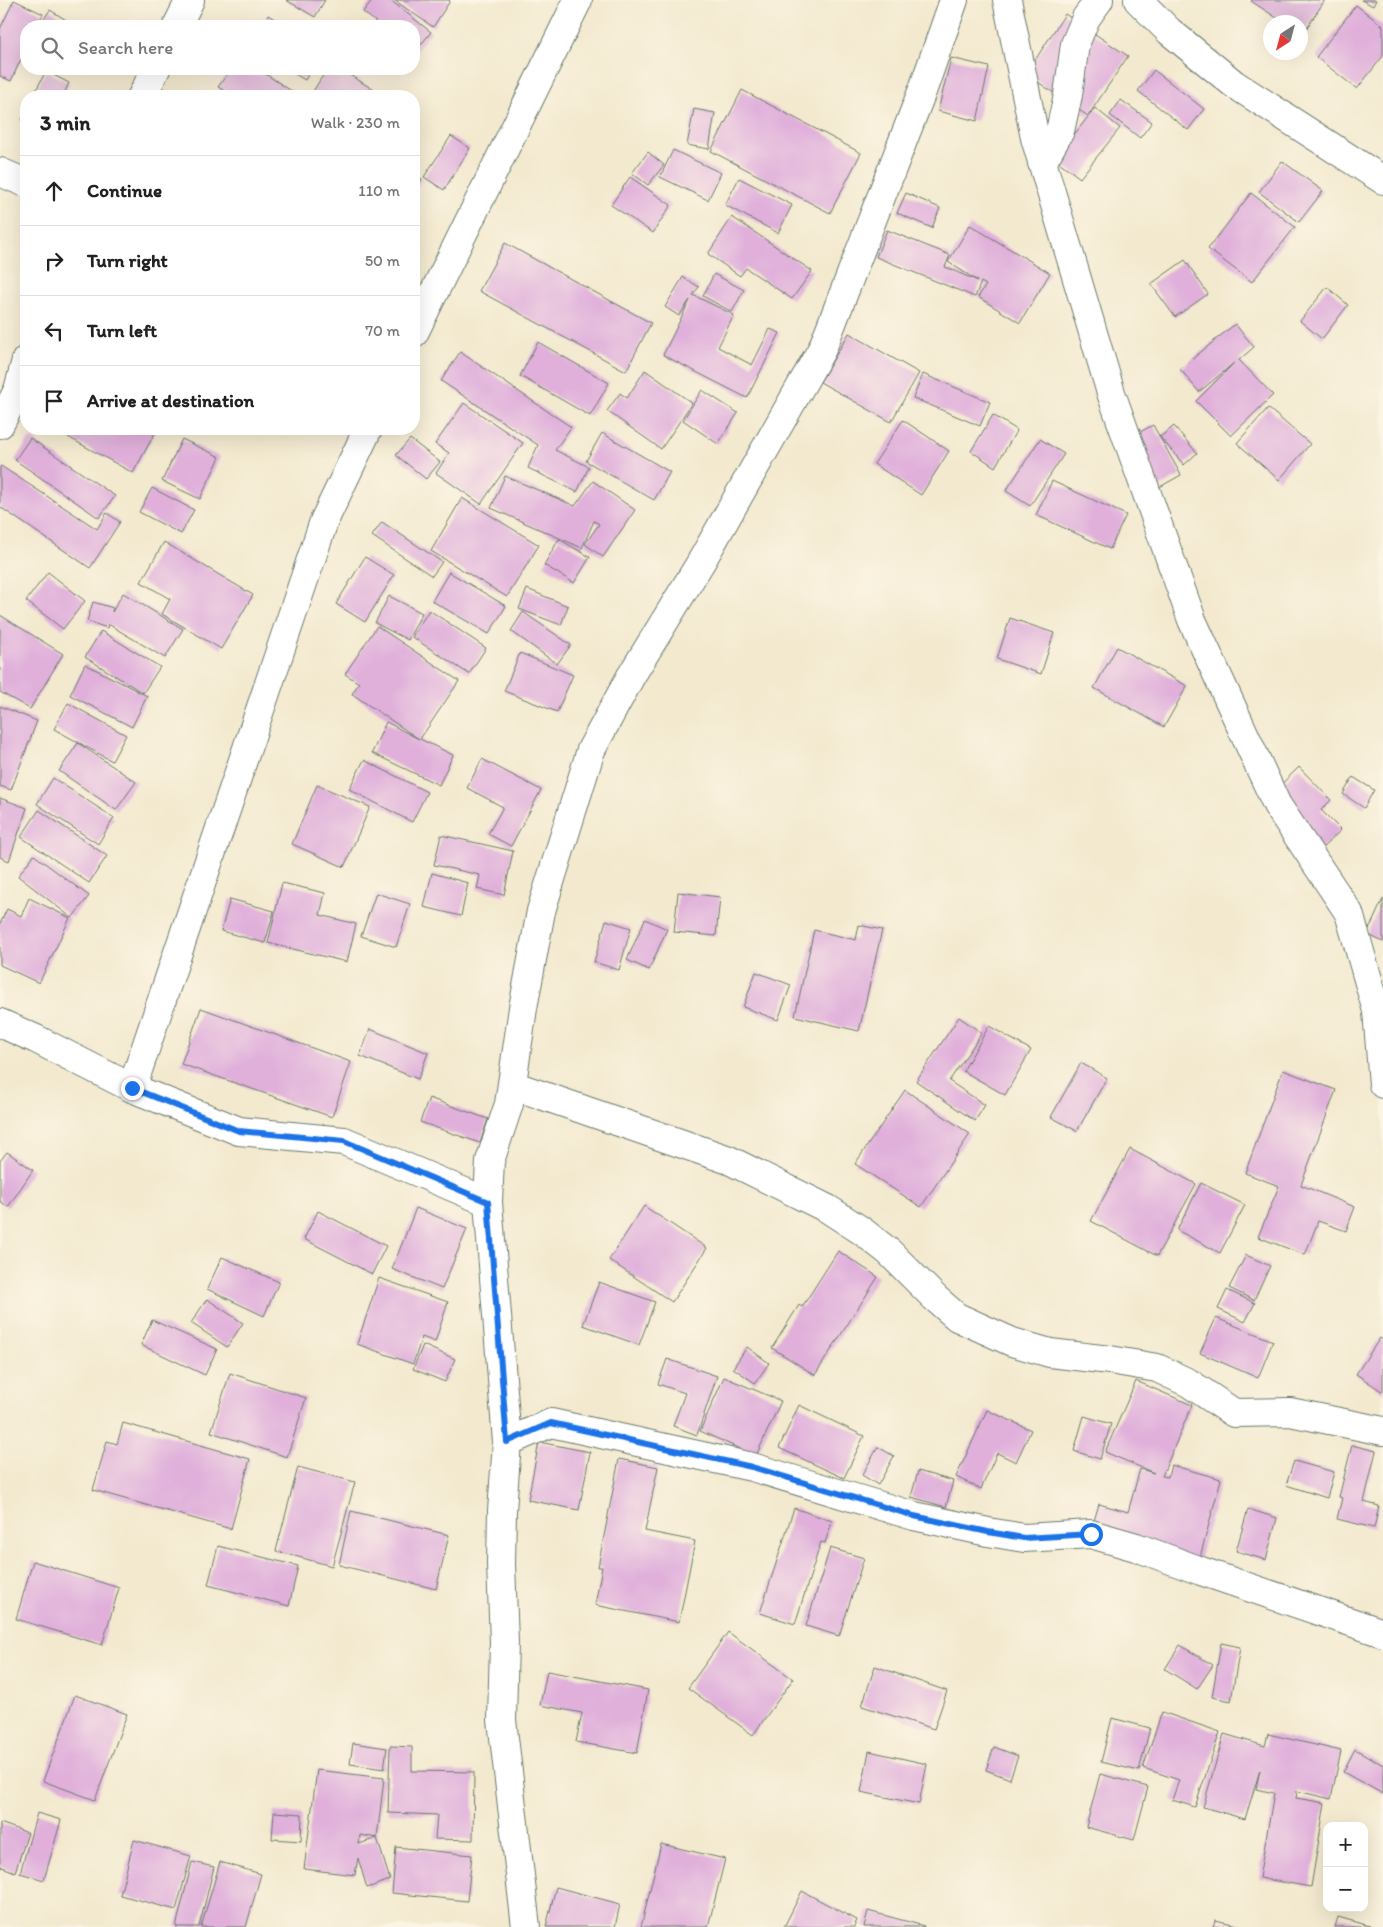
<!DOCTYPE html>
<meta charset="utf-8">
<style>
body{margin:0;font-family:Itim,sans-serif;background:#f2f2f2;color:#222}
.controls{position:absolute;right:15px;bottom:15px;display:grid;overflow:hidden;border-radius:10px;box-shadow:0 5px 20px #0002}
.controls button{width:45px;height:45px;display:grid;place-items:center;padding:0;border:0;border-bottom:1px solid #e0e0e0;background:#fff;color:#222;font:25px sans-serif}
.compass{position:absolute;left:1263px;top:15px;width:45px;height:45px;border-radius:50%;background:#fff;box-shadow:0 5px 20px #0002;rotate:216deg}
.stop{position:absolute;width:15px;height:15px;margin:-11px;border:4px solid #1a73e8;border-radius:50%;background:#fff}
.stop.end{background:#1a73e8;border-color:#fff;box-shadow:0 1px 5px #0008}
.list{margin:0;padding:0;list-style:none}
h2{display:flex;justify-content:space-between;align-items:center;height:65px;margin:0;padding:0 20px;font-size:21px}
h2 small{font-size:16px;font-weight:400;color:#767676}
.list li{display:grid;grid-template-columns:32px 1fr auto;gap:15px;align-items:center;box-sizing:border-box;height:70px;padding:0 20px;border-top:1px solid #e0e0e0}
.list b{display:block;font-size:19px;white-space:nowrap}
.list em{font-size:16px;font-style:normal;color:#767676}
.icon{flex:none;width:28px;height:28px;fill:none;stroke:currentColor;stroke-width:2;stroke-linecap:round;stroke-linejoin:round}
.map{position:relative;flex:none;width:1383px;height:1927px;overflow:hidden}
.search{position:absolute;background:#fff;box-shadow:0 5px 20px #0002;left:20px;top:20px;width:400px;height:55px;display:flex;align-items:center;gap:12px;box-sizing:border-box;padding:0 18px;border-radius:20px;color:#767676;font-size:19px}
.panel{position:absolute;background:#fff;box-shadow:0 5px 20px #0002;left:20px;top:90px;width:400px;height:345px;border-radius:20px}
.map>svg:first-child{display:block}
.building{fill:#e0b0db}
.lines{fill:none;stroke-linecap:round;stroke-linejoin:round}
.minor-casing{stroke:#69796a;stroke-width:30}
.minor{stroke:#fff;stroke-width:28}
.route{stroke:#1a73e8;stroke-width:6}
</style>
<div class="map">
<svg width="1383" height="1927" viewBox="0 0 1383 1927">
<rect width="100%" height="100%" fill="#fcf5e5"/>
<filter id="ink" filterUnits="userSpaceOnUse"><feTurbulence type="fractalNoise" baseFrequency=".02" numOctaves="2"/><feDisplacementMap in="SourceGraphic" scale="10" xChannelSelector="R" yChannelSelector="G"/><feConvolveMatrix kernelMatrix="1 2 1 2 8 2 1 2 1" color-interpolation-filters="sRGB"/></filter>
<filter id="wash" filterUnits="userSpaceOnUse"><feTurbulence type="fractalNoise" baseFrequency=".0096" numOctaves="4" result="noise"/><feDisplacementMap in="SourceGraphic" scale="20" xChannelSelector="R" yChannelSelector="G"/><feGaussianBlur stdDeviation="1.12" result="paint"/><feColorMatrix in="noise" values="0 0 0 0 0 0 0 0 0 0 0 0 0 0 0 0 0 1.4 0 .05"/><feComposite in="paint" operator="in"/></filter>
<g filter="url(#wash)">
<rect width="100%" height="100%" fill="#f3e9cf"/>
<g id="blocks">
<g class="building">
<path d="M14 0 43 14 37 26H26V48L11 81 0 76V29Z"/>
<path d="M286 0H325L315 17Z"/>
<path d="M372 0H390L431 32 415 52 414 26H381L363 12Z"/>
<path d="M394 0H449L450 1 433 27Z"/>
<path d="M1252 0H1325L1302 35 1300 22H1283L1251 1Z"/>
<path d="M1361 0H1376L1373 6Z"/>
<path d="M1356 5 1383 26V56L1357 89 1316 57Z"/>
<path d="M50 10 76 26H39Z"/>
<path d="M1065 14 1128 56 1088 116 1026 74Z"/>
<path d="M268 15 286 26H262Z"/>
<path d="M951 58 989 67 977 121 938 111Z"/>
<path d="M231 69H258L296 94 295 96H233L218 87Z"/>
<path d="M286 69H312L305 80Z"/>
<path d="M327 69H340L384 96H310Z"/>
<path d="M1154 70 1204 109 1188 130 1138 91Z"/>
<path d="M46 71 69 83 63 96H33Z"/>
<path d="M742 90 861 153 830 213 711 151Z"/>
<path d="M1121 100 1152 122 1140 138 1110 115Z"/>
<path d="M1095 108 1120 128 1080 178 1055 159Z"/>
<path d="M694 109 715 113 709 149 687 145Z"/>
<path d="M26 111V122L22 120Z"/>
<path d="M451 136 470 148 444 190 424 177Z"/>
<path d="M673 150 721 173 708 200 660 177Z"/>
<path d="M648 152 664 165 648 185 632 173Z"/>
<path d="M1282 161 1323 191 1299 222 1259 192Z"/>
<path d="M414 175 422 179 414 192Z"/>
<path d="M630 177 671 205 653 233 611 205Z"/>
<path d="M739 178 792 205 778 233 725 205Z"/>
<path d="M906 193 940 208 932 228 897 213Z"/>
<path d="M1251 193 1295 227 1252 282 1208 249Z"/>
<path d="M732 217 812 271 792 299 746 268 740 276 708 254Z"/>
<path d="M970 225 1050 273 1020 323 978 297 986 285 981 282 975 297 876 257 887 230 950 255 945 267 978 281 948 262Z"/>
<path d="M505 243 651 323 626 371 479 291Z"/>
<path d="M1185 260 1208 294 1175 317 1151 284Z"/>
<path d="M714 274 744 290 732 312 703 296Z"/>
<path d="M683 277 699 287 693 295 734 315 718 347 752 365 770 329 780 333 747 398 663 355 690 300 679 316 665 307Z"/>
<path d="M1327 287 1348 305 1322 339 1300 321Z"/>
<path d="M1235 324 1254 347 1239 360 1273 395 1231 436 1196 401 1234 363 1199 392 1180 369Z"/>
<path d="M849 333 919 373 891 422 820 382Z"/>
<path d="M538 342 609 383 590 416 520 376Z"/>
<path d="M460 352 571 427 555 450 589 467 577 492 528 468 538 445 441 381Z"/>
<path d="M645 370 692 403 661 449 607 411 620 393 627 398Z"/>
<path d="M923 374 990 402 980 426 913 398Z"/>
<path d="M702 390 738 413 718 444 683 420Z"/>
<path d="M464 403 523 443 481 504 436 473 449 453 435 444Z"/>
<path d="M1268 408 1310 444 1279 480 1237 443Z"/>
<path d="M993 415 1017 430 995 467 971 451Z"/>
<path d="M903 420 949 451 921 495 874 464Z"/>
<path d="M1153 425 1181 475 1158 488 1129 438Z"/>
<path d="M1174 426 1197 453 1184 465 1160 437Z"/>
<path d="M72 429H148L155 433 133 473 68 437Z"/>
<path d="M602 433 670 472 654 500 586 461Z"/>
<path d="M30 438 115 496 99 518 15 460Z"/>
<path d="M182 439 220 457 200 499 162 481Z"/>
<path d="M410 439 440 462 426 479 396 455Z"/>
<path d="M1040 439 1064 454 1030 506 1006 491Z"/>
<path d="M1 466 97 529 107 513 120 522 90 568 0 507V468Z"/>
<path d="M505 476 575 506 593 481 635 510 603 557 585 544 599 524 594 521 582 548 491 508Z"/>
<path d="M1052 481 1126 515 1110 549 1036 515Z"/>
<path d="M152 488 194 510 181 534 139 512Z"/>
<path d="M462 498 539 545 507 597 431 551Z"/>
<path d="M382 522 442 562 432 576 372 536Z"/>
<path d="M559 539 590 557 574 583 544 565Z"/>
<path d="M164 542 253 595 221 649 162 614 170 599 141 582Z"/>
<path d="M365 557 394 575 365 622 336 604Z"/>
<path d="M48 572 85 601 63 629 26 601Z"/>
<path d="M449 572 506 606 489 634 432 601Z"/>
<path d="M527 589 568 606 561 625 519 609Z"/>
<path d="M123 593 183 629 165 658 108 624 107 628 87 621 93 602 113 608 112 612Z"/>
<path d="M389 596 422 613 408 640 375 623Z"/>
<path d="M429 610 486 648 469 674 412 637Z"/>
<path d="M523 612 571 645 557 664 511 631Z"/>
<path d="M0 615 63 654 30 709 0 692Z"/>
<path d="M1010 618 1054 633 1041 674 997 659Z"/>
<path d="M377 626 459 681 420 739 453 755 439 785 372 753 386 722 419 739 352 694 359 683 345 674Z"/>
<path d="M101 631 160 667 143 693 85 657Z"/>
<path d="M1117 647 1187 686 1164 727 1094 688Z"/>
<path d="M520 653 573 675 557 712 504 691Z"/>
<path d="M85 664 147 696 132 727 70 695Z"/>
<path d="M68 703 126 735 112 761 54 729Z"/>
<path d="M0 706 37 721 11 790 0 786Z"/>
<path d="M78 743 136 782 116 810 59 771Z"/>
<path d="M482 759 541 790 511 846 488 834 503 807 467 788Z"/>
<path d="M364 760 427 792 412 822 349 789Z"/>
<path d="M1299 767 1331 800 1321 810 1341 830 1318 852 1266 799Z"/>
<path d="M1353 777 1374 790 1364 808 1343 794Z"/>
<path d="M53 778 114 818 98 844 37 804Z"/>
<path d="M317 785 370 807 344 867 292 844Z"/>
<path d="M0 798 27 808 9 861 0 857Z"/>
<path d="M39 810 107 856 89 883 21 837Z"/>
<path d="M441 835 513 851 504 895 477 889 480 875 434 865Z"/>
<path d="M34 855 89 896 72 918 18 876Z"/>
<path d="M432 873 468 883 461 916 424 907Z"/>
<path d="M282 883 325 893 320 915 356 924 347 962 268 943Z"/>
<path d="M678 892 720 897 716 936 674 932Z"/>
<path d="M376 893 410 904 396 947 361 936Z"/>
<path d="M29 898 70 918 39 983 0 965V924L7 909 21 916Z"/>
<path d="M230 899 274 911 265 943 221 931Z"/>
<path d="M1383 899V942L1367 934Z"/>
<path d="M645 919 667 929 649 970 627 960Z"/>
<path d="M606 920 631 928 619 970 594 962Z"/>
<path d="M859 925 882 930 859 1031 795 1016 814 930 856 940Z"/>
<path d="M756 972 791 985 778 1020 743 1007Z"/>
<path d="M201 1008 351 1062 332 1117 181 1064Z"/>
<path d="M959 1017 982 1033 949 1081 985 1105 975 1121 916 1081Z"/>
<path d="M989 1026 1031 1050 1005 1095 963 1071Z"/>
<path d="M370 1029 428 1053 418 1079 360 1056Z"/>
<path d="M1081 1063 1107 1078 1077 1131 1051 1117Z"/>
<path d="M1283 1070 1336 1090 1301 1185 1355 1207 1346 1231 1318 1221 1305 1255 1258 1237 1279 1186 1245 1173Z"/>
<path d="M905 1090 970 1134 921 1207 855 1164Z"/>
<path d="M429 1098 488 1119 480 1143 420 1122Z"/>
<path d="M1130 1149 1196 1184 1157 1256 1091 1221Z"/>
<path d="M7 1152 33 1170 8 1207 0 1201V1161Z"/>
<path d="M1201 1183 1245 1205 1220 1253 1177 1230Z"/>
<path d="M644 1206 707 1248 672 1302 609 1260Z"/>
<path d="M416 1208 467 1229 442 1289 392 1269Z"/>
<path d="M318 1211 386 1246 372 1274 304 1239Z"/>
<path d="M838 1251 878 1277 815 1375 772 1348 799 1305 802 1307Z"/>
<path d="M1246 1255 1270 1266 1254 1300 1229 1288Z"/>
<path d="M222 1257 279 1282 264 1316 207 1289Z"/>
<path d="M379 1278 448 1302 435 1342 422 1337 413 1364 357 1344Z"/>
<path d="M599 1282 655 1302 639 1345 583 1325Z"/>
<path d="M1227 1290 1255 1303 1245 1322 1218 1309Z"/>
<path d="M207 1299 243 1323 227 1347 191 1323Z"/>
<path d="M1216 1318 1273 1341 1258 1378 1200 1353Z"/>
<path d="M152 1320 217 1349 205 1375 141 1345Z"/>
<path d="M1380 1338 1383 1340V1392L1356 1374Z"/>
<path d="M423 1345 455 1359 445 1382 413 1369Z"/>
<path d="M747 1347 769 1363 755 1383 733 1368Z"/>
<path d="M667 1359 717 1376 697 1435 673 1426 685 1393 658 1384Z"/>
<path d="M230 1373 306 1398 287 1457 211 1432Z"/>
<path d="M724 1377 781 1401 756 1456 700 1431Z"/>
<path d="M1136 1381 1192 1405 1162 1476 1168 1477 1171 1465 1221 1479 1199 1561 1091 1531 1099 1504 1128 1512 1140 1469 1154 1473 1105 1452Z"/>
<path d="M799 1405 864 1436 844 1478 779 1448Z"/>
<path d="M987 1410 1031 1430 1016 1462 997 1453 981 1489 956 1477Z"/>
<path d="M1084 1416 1111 1424 1100 1459 1074 1451Z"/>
<path d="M123 1423 250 1459 231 1529 93 1490 107 1441 117 1444Z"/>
<path d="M539 1442 590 1452 579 1510 528 1500Z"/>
<path d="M1352 1445 1376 1451 1364 1502 1379 1506 1374 1528 1337 1519 1342 1498 1339 1497Z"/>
<path d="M878 1447 894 1456 878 1485 862 1475Z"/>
<path d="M619 1459 658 1467 645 1531 695 1541 679 1622 595 1605 602 1567H598Z"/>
<path d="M1294 1461 1334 1472 1327 1498 1286 1485Z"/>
<path d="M298 1467 355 1482 332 1566 276 1551Z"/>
<path d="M918 1471 953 1481 946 1507 911 1497Z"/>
<path d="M794 1508 832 1521 825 1543 821 1542 795 1624 760 1613Z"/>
<path d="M1248 1509 1277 1518 1266 1560 1236 1551Z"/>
<path d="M351 1511 449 1535 436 1589 339 1565Z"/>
<path d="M218 1546 298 1566 289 1606 208 1585Z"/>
<path d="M830 1548 864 1558 839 1636 806 1626Z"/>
<path d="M33 1561 119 1588 102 1645 16 1619Z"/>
<path d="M728 1632 793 1679 753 1735 688 1688Z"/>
<path d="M1221 1643 1240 1647 1231 1701 1212 1697Z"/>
<path d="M1180 1645 1213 1665 1197 1689 1165 1669Z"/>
<path d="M875 1666 947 1691 934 1729 862 1706Z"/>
<path d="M547 1671 648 1690 637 1753 576 1742 582 1713 540 1705Z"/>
<path d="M75 1695 127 1714 95 1800 43 1781Z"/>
<path d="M1162 1712 1220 1732 1195 1807 1172 1800 1179 1780 1143 1768Z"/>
<path d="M1112 1718 1150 1728 1139 1771 1101 1762Z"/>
<path d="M1224 1734 1265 1746 1268 1734 1341 1751 1331 1799 1297 1791 1296 1798 1325 1803 1311 1887 1259 1878 1274 1793 1256 1789 1260 1770 1245 1819 1203 1807Z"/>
<path d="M353 1743 387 1748 384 1769 350 1764Z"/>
<path d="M390 1746 412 1747V1771L474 1772 473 1840 435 1839 437 1815 388 1813Z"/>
<path d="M994 1747 1018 1756 1010 1779 986 1770Z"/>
<path d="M1355 1749 1383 1765V1794L1343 1772Z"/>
<path d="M869 1751 927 1764 919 1804 861 1792Z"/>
<path d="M317 1770 384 1778 377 1838 360 1835 359 1844 377 1838 390 1880 367 1888 358 1858 355 1875 304 1869Z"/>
<path d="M1100 1774 1148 1787 1134 1840 1086 1827Z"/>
<path d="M274 1812 302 1814 301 1841 272 1839Z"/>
<path d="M37 1813 61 1820 44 1880 20 1873Z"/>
<path d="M0 1823 28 1833 15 1872 0 1866Z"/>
<path d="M134 1840 191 1856 176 1910 120 1895Z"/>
<path d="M661 1844 725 1859 708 1927H641Z"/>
<path d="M396 1847 472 1855 467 1901 392 1893Z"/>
<path d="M192 1862 214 1867 199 1927H176Z"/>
<path d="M220 1862 261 1874 246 1927H201Z"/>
<path d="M556 1887 620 1904 615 1927H546Z"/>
<path d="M802 1891 857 1920 854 1927H784Z"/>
<path d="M868 1911 924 1926V1927H864Z"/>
<path d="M1338 1917 1370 1926V1927H1335Z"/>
<path d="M1215 1920 1242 1926V1927H1213Z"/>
</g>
</g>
</g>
<g filter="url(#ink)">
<use href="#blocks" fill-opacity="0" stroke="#69796a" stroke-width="1"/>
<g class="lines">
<g class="minor-casing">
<g id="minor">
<path d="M1007 0 1035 138 1111 393 1192 620 1277 805 1349 913 1377 1011 1383 1084"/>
<path d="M1138 0 1169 31 1234 84 1383 180"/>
<path d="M177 26 190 0"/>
<path d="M142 96 156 69"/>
<path d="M1042 163 1060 131 1068 95 1075 44 1086 18 1099 0"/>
<path d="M0 172 26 183"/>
<path d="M414 333 578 0"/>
<path d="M0 424 18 390 26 360"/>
<path d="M0 1023 36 1039 132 1088 239 1131 344 1141 488 1202"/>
<path d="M512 1085 729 1160 828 1209 862 1231 889 1252 935 1298 957 1317 1012 1342 1050 1353 1110 1360 1157 1368 1189 1383 1234 1413 1290 1412 1383 1431"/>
<path d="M132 1088 324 521 368 429"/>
<path d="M507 1442 551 1423 752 1467 914 1516 988 1532 1024 1538 1091 1534 1136 1547 1201 1571 1383 1633"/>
<path d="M526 1927 502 1720 504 1642 501 1564 502 1511 507 1442 488 1202 490 1161 509 1104 523 1008 541 911 591 750 631 676 701 562 822 349 923 89 954 0"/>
</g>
</g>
<use href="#minor" class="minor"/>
</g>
</g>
<g class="lines" filter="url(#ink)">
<path class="route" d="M132 1088 239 1131 344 1141 488 1202 507 1442 551 1423 752 1467 914 1516 988 1532 1024 1538 1091 1534"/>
</g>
</svg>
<div class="controls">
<button>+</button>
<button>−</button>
</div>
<svg class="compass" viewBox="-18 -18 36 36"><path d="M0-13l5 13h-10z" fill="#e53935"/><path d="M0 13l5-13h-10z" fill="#767676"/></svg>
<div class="stop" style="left:1091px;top:1534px"></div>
<div class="stop end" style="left:132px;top:1088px"></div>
<div class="search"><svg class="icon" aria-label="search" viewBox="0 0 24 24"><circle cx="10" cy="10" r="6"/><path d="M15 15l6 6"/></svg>Search here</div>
<section class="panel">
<h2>3 min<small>Walk · 230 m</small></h2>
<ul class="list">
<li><svg class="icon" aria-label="ahead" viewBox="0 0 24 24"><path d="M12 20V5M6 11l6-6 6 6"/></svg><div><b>Continue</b></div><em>110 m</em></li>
<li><svg class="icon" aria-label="right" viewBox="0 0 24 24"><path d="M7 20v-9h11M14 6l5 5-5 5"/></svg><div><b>Turn right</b></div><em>50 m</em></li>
<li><svg class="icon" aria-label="left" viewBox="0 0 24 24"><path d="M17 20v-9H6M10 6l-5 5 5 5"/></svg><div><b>Turn left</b></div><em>70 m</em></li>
<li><svg class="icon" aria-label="arrive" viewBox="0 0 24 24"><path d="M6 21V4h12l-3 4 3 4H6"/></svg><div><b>Arrive at destination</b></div></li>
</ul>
</section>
</div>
